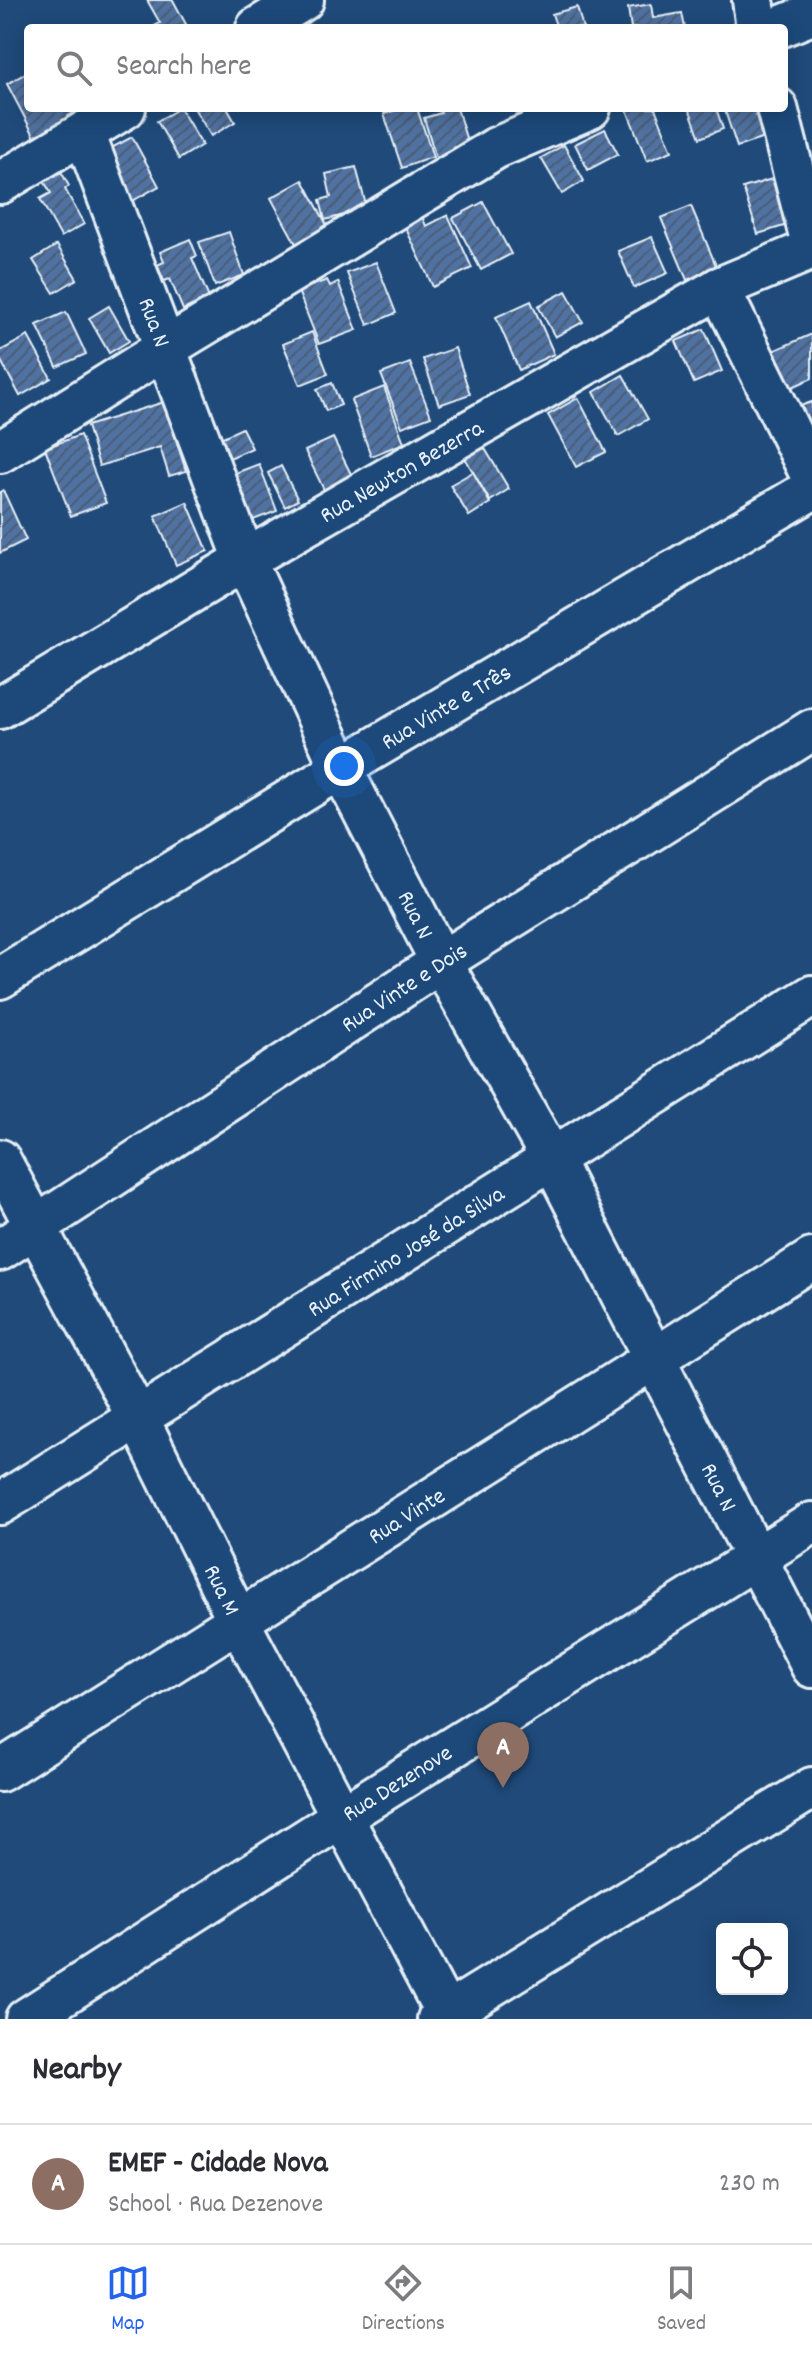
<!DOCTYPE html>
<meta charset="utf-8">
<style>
body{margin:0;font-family:Dekko,sans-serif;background:#f7f7f7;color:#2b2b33}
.controls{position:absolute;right:24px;bottom:24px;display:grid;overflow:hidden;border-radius:8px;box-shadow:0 4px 20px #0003}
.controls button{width:72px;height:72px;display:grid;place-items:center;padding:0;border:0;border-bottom:2px solid #e1e1e2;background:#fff;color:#2b2b33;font:40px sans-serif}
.you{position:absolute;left:344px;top:766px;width:28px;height:28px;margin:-20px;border:6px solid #fff;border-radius:50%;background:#1a73e8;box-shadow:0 0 0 12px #1a73e833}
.badge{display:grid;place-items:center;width:52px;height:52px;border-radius:50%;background:#2563eb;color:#fff;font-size:26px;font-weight:700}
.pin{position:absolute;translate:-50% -66px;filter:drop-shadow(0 2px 4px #0008)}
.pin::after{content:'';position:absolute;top:42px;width:28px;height:24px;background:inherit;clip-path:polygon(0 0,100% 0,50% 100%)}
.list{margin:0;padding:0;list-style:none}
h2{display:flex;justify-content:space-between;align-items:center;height:104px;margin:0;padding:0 32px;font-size:34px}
h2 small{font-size:26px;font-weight:400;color:#7c7c81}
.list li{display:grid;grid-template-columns:52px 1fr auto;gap:24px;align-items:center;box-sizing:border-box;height:120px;padding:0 32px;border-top:2px solid #e1e1e2}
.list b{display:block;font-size:30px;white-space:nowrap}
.list p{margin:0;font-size:26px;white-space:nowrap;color:#7c7c81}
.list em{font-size:26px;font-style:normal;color:#7c7c81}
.icon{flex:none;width:44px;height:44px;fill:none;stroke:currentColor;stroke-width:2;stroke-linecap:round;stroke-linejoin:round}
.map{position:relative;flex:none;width:812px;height:2019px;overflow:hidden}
.search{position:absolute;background:#fff;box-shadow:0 4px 20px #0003;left:24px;right:24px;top:24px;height:88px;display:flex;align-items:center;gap:20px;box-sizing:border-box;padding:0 28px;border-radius:8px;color:#7c7c81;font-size:30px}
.sheet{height:224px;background:#fff}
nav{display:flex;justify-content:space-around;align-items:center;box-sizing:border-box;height:112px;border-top:2px solid #e1e1e2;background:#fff;font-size:22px;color:#7c7c81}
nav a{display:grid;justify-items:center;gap:4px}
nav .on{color:#2563eb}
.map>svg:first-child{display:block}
.building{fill:url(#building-hatch);stroke:#e8f1f8;stroke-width:2}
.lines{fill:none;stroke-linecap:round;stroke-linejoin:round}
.minor-casing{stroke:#e8f1f8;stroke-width:46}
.minor{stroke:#1f4a7a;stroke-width:40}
.labels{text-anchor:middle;stroke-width:8;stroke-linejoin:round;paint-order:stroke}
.street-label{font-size:24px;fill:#e8f1f8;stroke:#1f4a7a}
</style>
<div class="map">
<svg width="812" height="2019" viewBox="0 0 812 2019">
<defs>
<pattern id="building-hatch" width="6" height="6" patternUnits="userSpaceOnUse" patternTransform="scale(2)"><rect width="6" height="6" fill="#5072a2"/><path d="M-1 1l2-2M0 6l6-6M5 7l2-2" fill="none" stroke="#4b5d76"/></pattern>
</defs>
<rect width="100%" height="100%" fill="#1f4a7a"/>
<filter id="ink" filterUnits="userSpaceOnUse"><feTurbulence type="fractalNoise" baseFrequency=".0125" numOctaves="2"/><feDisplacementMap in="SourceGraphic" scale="16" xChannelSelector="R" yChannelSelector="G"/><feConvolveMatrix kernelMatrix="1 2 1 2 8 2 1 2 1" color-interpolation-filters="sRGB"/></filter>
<g filter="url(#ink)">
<g class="building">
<path d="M147 0H173L188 28H151L160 23Z"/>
<path d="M651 4 653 18 682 13 685 28H631L628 8Z"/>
<path d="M577 7 583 28H557L552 14Z"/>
<path d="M28 72V108H83L87 114 37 141 7 84Z"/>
<path d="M180 108 202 145 179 159 157 121Z"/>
<path d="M194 108H227L235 122 211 136Z"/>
<path d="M402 108H417L433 157 402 168 384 114Z"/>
<path d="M439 108H457L469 148 436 158 424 118 441 113Z"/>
<path d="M632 108H655L672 151 647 161 627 110Z"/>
<path d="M689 108H716L723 129 700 138Z"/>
<path d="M724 108H761L770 136 737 147Z"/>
<path d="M605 129 618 154 588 170 575 144Z"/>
<path d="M132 137 159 186 127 204 100 154Z"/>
<path d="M564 145 584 181 562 194 541 158Z"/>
<path d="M58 166 69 186 65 189 84 224 61 237 40 199 51 193 41 176Z"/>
<path d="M356 167 367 209 325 220 320 200 331 197 326 174Z"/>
<path d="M772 179 787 225 758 234 743 188Z"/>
<path d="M303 180 328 227 296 244 271 198Z"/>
<path d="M483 202 511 254 481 270 453 218Z"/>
<path d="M691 206 717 268 687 280 661 218Z"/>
<path d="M420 211 426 226 448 215 472 268 433 287 402 220Z"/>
<path d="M229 232 244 275 215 286 199 242Z"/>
<path d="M652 237 668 273 634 288 618 251Z"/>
<path d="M190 239 197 256 192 258 209 298 183 310 170 279 164 281 157 265 164 262 160 252Z"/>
<path d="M57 245 77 279 54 293 33 260Z"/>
<path d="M376 262 396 313 368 325 347 273Z"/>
<path d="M327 280 330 286 338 282 357 330 319 344 298 291Z"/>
<path d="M566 291 583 322 555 337 538 306Z"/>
<path d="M531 301 554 354 519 370 496 317Z"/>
<path d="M109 306 129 341 109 353 89 318Z"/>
<path d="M66 312 86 354 57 367 37 325Z"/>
<path d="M704 329 722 371 694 383 676 341Z"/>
<path d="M312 332 328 374 300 385 283 344Z"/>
<path d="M812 334V378L782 392 766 354Z"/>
<path d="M28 336 51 378 20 396 0 359V351Z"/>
<path d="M455 348 470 394 439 405 423 359Z"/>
<path d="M410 363 431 416 402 427 381 374Z"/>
<path d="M623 375 648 419 618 436 594 392Z"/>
<path d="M332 383 341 405 326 411 317 389Z"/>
<path d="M384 387 404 443 371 456 351 400Z"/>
<path d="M578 398 606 452 576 467 548 415Z"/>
<path d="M164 402 186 471 169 476 160 447 99 466 87 426Z"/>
<path d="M812 402V443L800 406Z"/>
<path d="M242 428 252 448 221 462 212 442Z"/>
<path d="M80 435 106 503 71 516 45 448Z"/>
<path d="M333 438 352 476 324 490 305 451Z"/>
<path d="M484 447 509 489 490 501 465 458Z"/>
<path d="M259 464 277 511 248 522 230 475Z"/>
<path d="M281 466 298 500 285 507 268 473Z"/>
<path d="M473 472 490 503 469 516 450 485Z"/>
<path d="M3 490 26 540 0 553V492Z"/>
<path d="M187 502 208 551 176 565 155 516Z"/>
</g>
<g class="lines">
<g class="minor-casing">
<g id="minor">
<path d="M753 0 757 28"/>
<path d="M257 28 303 0"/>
<path d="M777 28 812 14"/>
<path d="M777 108 812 244"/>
<path id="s1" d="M84 133 245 560 341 768 441 962 553 1161 812 1667"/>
<path d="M0 183 125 108"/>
<path d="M719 288 812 477"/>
<path d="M0 452 166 348 496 148 590 108"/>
<path id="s2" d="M0 708 245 560 719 288 812 249"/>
<path id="s3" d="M0 978 341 768 812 489"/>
<path id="s4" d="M0 1160 138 1418 239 1622 449 2019"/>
<path id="s5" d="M0 1250 441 962 812 730"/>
<path id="s6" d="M0 1504 812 996"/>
<path id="s7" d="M0 1771 812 1259"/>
<path id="s8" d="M26 2019 341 1817 812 1523"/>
<path d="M438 2019 812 1788"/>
</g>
</g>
<use href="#minor" class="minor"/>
</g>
</g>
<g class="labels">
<g class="street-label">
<text dy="8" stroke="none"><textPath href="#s1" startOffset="202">Rua N</textPath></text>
<text dy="8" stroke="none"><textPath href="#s2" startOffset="466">Rua Newton Bezerra</textPath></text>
<text dy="8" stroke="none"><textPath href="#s3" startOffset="522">Rua Vinte e Três</textPath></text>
<text dy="8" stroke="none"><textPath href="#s1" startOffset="850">Rua N</textPath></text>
<text dy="8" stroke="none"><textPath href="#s5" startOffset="482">Rua Vinte e Dois</textPath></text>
<text dy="8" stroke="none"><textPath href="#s6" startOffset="478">Rua Firmino José da Silva</textPath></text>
<text dy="8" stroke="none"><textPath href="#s1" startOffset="1498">Rua N</textPath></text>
<text dy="8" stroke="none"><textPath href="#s7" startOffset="480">Rua Vinte</textPath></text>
<text dy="8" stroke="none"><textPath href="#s4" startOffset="484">Rua M</textPath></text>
<text dy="8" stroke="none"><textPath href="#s8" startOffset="440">Rua Dezenove</textPath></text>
</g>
</g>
</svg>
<div class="controls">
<button><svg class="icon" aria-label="locate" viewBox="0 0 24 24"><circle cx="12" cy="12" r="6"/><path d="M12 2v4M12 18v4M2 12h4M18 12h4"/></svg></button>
</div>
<div class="you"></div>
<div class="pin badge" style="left:503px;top:1788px;background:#8d6e63">A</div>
<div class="search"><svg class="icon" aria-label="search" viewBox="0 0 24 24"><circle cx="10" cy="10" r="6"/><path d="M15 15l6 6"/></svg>Search here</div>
</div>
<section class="sheet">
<h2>Nearby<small></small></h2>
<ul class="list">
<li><span class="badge" style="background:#8d6e63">A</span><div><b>EMEF - Cidade Nova</b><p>School · Rua Dezenove</p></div><em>230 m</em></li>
</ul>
</section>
<nav>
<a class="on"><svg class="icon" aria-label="map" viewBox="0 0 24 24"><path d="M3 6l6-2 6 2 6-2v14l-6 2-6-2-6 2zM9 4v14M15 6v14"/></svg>Map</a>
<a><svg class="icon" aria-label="directions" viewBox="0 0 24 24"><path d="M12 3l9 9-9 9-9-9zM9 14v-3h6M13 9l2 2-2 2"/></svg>Directions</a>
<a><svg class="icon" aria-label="saved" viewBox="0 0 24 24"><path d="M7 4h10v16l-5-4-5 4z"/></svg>Saved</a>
</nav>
